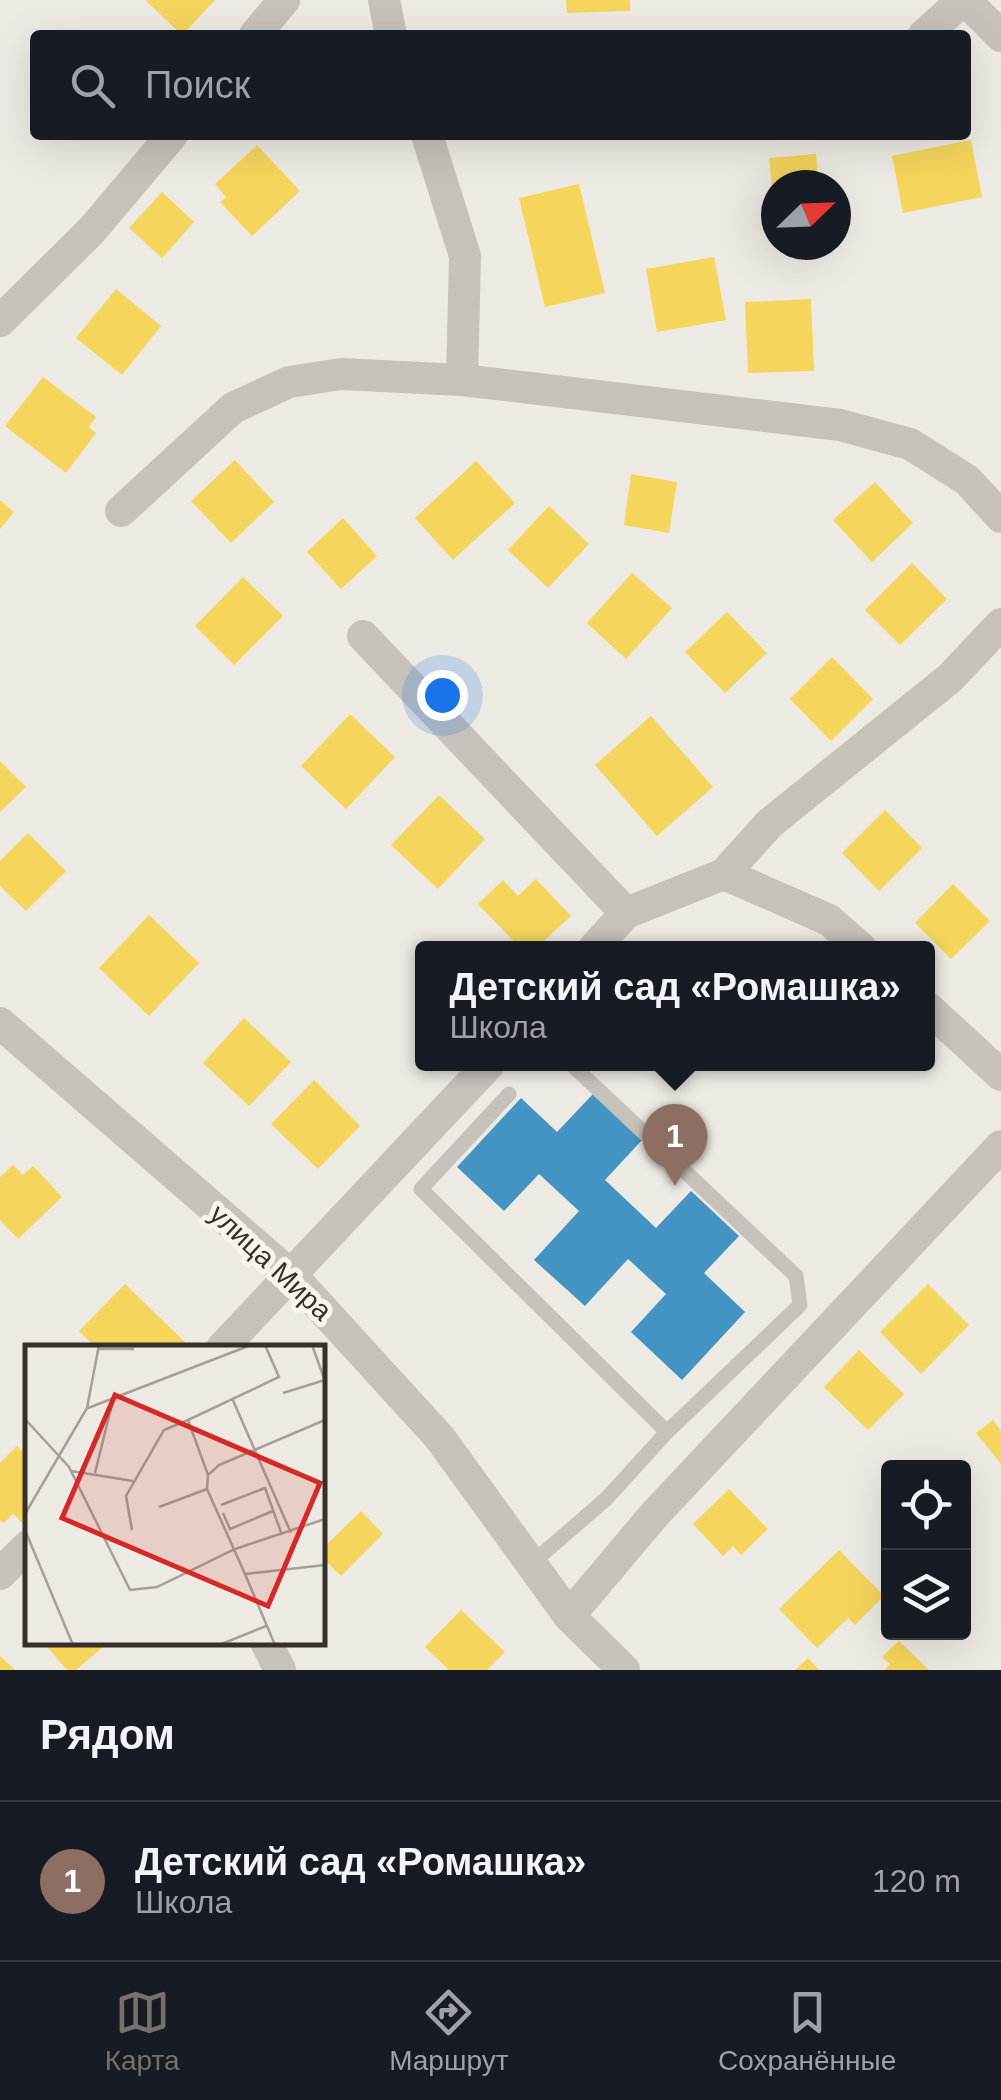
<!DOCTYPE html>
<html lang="ru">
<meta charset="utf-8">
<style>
body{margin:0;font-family:Arial,sans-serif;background:#242831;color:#f1f3f6}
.controls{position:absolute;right:30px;bottom:30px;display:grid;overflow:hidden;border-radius:10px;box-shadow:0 10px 40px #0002}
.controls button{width:90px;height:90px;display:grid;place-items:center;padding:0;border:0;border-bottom:2px solid #363941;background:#171b24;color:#f1f3f6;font:50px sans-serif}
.compass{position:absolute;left:761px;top:170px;width:90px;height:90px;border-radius:50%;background:#171b24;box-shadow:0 10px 40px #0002;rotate:67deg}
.you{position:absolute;left:442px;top:695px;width:35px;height:35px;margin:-25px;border:8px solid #fff;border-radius:50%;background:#1a73e8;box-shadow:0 0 0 15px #1a73e833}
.badge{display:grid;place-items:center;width:65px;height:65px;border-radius:50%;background:#77706b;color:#fff;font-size:32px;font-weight:700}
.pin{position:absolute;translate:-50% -82px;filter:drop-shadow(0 2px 5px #0008)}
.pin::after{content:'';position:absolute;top:52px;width:35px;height:30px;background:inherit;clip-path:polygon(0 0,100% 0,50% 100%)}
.popup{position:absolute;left:415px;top:941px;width:520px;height:130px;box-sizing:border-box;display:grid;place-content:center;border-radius:10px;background:#171b24;filter:drop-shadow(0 2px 8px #0005);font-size:32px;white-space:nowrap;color:#9ea1a6}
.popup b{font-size:38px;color:#f1f3f6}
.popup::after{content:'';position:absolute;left:50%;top:100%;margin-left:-20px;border:20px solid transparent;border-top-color:#171b24}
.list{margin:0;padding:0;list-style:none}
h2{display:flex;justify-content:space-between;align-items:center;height:130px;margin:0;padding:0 40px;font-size:42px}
h2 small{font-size:32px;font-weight:400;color:#9ea1a6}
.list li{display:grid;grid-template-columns:65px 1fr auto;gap:30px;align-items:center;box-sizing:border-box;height:160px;padding:0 40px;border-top:2px solid #363941}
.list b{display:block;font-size:38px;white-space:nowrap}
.list p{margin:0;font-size:32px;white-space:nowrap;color:#9ea1a6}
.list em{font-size:32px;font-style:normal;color:#9ea1a6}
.icon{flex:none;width:55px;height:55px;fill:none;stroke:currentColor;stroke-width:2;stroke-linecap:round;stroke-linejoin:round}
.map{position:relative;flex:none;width:1001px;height:1670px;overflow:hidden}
.search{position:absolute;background:#171b24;box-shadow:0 10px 40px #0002;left:30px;right:30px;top:30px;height:110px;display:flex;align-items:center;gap:25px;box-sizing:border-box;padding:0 35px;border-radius:10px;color:#9ea1a6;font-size:38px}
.sheet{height:290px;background:#171b24}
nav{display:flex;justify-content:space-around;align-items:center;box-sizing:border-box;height:140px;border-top:2px solid #363941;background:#171b24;font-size:28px;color:#9ea1a6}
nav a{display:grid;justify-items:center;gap:5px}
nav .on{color:#77706b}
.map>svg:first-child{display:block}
.homes{fill:#f6d55c}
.schools{fill:#4393c3}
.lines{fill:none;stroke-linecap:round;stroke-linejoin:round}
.lane{stroke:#c6c1bb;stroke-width:15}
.street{stroke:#c6c1bb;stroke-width:32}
.labels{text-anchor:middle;stroke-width:10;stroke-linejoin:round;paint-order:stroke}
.street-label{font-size:28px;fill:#372f2a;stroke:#f9f4eb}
.inset-road{fill:none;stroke:#a49f99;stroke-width:2.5}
.view{fill:#d62828;fill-opacity:0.15;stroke:#d62828;stroke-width:5}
.inset-edge{fill:none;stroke:#372f2a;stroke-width:5}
</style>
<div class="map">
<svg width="1001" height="1670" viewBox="0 0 1001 1670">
<rect width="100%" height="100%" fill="#edeae3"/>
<g class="homes">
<path d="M145 0H215L182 35Z"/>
<path d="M566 0H630V11L567 13Z"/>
<path d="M971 140 982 197 903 213 892 156Z"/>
<path d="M257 145 300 191 252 236 220 202 226 197 215 184Z"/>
<path d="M816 154 819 185H776L773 196 769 158Z"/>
<path d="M579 184 605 293 545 307 519 198Z"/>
<path d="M162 192 194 222 162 258 129 228Z"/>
<path d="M714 257 726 320 657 332 646 269Z"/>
<path d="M116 289 161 326 122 375 76 338Z"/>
<path d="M811 299 814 371 748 373 745 302Z"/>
<path d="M43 377 96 417 89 427 96 433 66 473 5 426Z"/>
<path d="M235 460 274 502 231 543 191 501Z"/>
<path d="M476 461 515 503 453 560 415 518Z"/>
<path d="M631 474 677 482 669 533 624 525Z"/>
<path d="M875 482 913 523 872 562 833 520Z"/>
<path d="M0 500 14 512 0 529Z"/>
<path d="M549 506 589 544 548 588 508 550Z"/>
<path d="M343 518 377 556 341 589 307 552Z"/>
<path d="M912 563 947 599 900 645 865 610Z"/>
<path d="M632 573 672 608 626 659 587 623Z"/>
<path d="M243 577 283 616 234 665 195 626Z"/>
<path d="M727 612 767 653 725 693 685 652Z"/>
<path d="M832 657 873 699 831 741 790 699Z"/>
<path d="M350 714 395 757 346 809 301 766Z"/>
<path d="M651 716 713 787 657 836 595 765Z"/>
<path d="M0 761 26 787 0 812Z"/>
<path d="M439 795 485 839 438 889 391 845Z"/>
<path d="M885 810 922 848 879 891 842 853Z"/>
<path d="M28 833 66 871 26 911 0 886V861Z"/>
<path d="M536 879 571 916 536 948H520L478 904 503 880 518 896Z"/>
<path d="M953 884 990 921 951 959 915 923Z"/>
<path d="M149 915 199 963 149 1016 99 968Z"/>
<path d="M244 1018 291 1062 249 1106 203 1063Z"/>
<path d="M314 1080 360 1126 318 1169 271 1124Z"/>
<path d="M13 1165 23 1175 33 1166 62 1197 18 1239 0 1220V1177Z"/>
<path d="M125 1284 188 1345 186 1348H96L79 1331Z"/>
<path d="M928 1284 969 1325 921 1374 880 1332Z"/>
<path d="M859 1350 904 1394 868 1430 824 1387Z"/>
<path d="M993 1420 1001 1431V1464L976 1433Z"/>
<path d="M17 1446 28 1456V1528L13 1514 4 1523 0 1520V1463Z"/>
<path d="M729 1489 768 1529 741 1555 733 1546 723 1556 693 1524Z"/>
<path d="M361 1511 383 1534 341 1576 322 1558V1549Z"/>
<path d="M839 1550 884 1596 855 1625 848 1618 817 1648 779 1609Z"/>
<path d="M461 1610 505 1652 487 1670H449L425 1647Z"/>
<path d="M899 1641 929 1670H884L890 1664 882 1657Z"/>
<path d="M43 1642H109L76 1670H67Z"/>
<path d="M0 1656 15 1670H0Z"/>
<path d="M808 1658 819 1670H795Z"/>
</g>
<path class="schools" d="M593 1094 642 1140 605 1180 656 1228 691 1191 739 1236 704 1273 745 1312 682 1380 631 1332 666 1294 628 1259 585 1306 534 1260 579 1211 539 1174 504 1211 457 1167 521 1098 557 1132Z"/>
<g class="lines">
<g class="lane">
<path d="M509 1094 421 1189 667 1432"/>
<path d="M531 1564 606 1499 667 1432 800 1305 796 1276 571 1064"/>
</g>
<g class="street">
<path d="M384 0 391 35"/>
<path d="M965 0 1001 36"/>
<path d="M255 35 284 0"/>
<path d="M924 35 963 0"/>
<path d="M427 135 465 256 462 380"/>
<path d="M0 321 92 230 172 135"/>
<path d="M121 511 233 408 289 382 341 374 462 380 840 425 910 444 967 480 1001 517"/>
<path d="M363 636 626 913 724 874 829 920 861 948"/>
<path d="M724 874 770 823 950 678 1001 624"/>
<path d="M594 948 626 913"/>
<path d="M928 1008 1001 1075"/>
<path d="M0 1023 293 1277 440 1438 569 1616 624 1670"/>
<path d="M222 1348 489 1064"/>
<path d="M0 1574 28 1546"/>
<path d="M569 1616 654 1515 1001 1146"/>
<path d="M266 1642 280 1670"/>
</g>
</g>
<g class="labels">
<g class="street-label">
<text transform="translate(271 1262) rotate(43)" y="10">улица Мира</text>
</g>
</g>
<g transform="translate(25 1345)">
<rect width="300" height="300" fill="#edeae3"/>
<path class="inset-road" d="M287 0 300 36M74 4H109M258 48 300 35M207 53 266 188M63 63 226 0M0 74 44 122 105 245 132 242 210 204 300 174M163 75 254 32 240 0M46 126 108 136M70 128 88 55M182 144 220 229M196 160 240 143 257 190M134 162 182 144 183 130 194 120 300 75M198 168 205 184 248 166M0 169 62 63 74 0M0 185 48 300M107 185 101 151 139 85 163 75 183 130M194 300 241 281M250 300 220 229 300 220"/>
<path class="view" d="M90 50 295 138 243 261 37 173Z"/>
<rect width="300" height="300" class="inset-edge"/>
</g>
</svg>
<div class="controls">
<button><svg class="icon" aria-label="locate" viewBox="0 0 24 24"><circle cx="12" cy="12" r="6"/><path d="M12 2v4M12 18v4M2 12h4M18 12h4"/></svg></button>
<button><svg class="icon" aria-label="layers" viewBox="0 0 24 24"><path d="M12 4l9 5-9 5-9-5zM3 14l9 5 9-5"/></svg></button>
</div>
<svg class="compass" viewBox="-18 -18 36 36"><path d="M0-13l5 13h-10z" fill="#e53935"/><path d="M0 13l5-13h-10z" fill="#9ea1a6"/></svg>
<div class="you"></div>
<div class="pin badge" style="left:675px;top:1186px;background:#8d6e63">1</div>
<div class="popup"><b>Детский сад «Ромашка»</b>Школа</div>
<div class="search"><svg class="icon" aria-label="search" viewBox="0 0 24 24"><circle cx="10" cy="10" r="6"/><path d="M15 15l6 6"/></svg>Поиск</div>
</div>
<section class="sheet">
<h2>Рядом<small></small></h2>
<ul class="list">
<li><span class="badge" style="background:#8d6e63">1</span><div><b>Детский сад «Ромашка»</b><p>Школа</p></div><em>120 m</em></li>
</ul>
</section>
<nav>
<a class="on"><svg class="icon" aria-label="map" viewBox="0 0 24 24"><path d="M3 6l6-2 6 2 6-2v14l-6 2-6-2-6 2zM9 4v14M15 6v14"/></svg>Карта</a>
<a><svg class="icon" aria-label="directions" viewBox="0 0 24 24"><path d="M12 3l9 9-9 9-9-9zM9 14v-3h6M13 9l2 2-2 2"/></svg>Маршрут</a>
<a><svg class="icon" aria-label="saved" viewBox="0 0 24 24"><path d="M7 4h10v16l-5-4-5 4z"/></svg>Сохранённые</a>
</nav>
